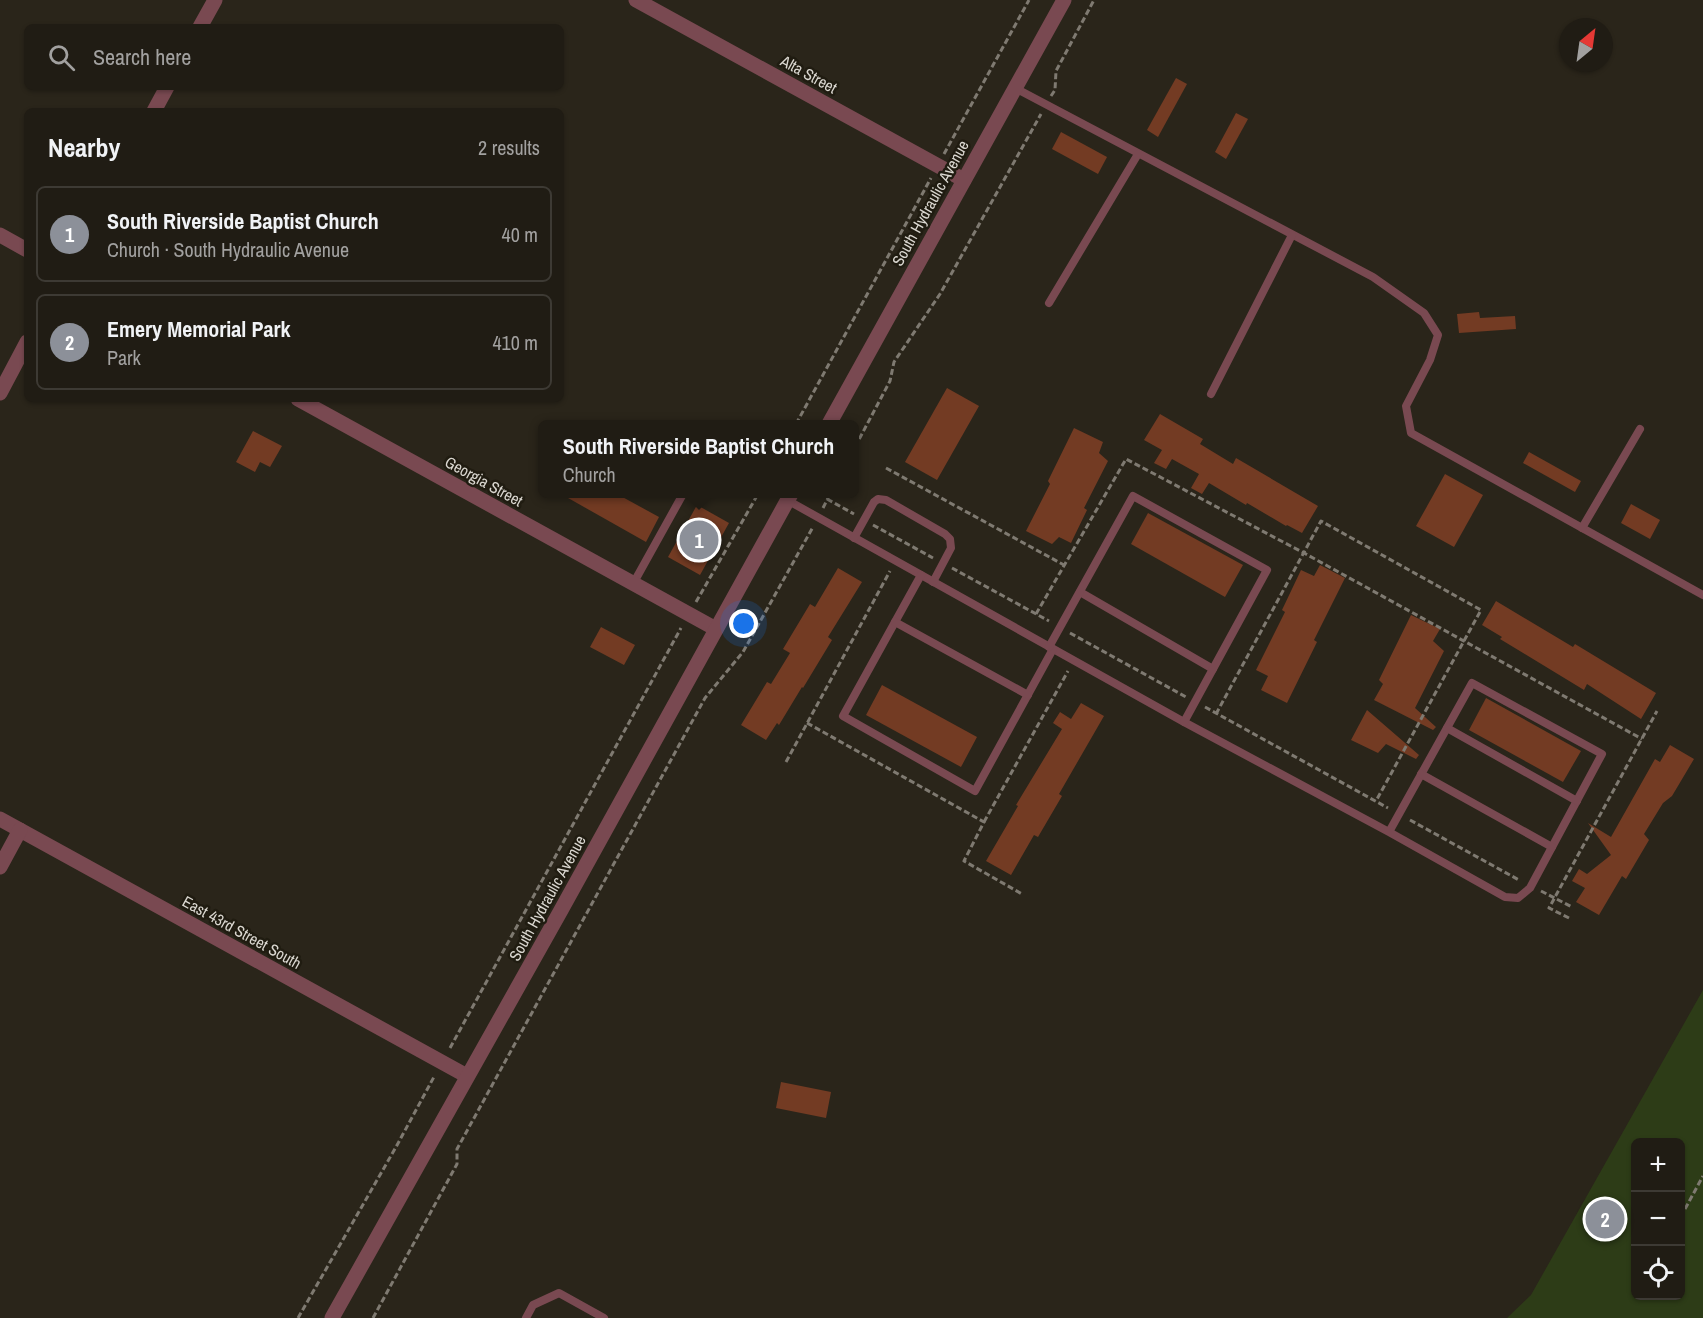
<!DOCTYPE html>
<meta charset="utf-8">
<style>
body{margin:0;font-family:"Archivo Narrow",sans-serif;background:#28251d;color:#f1f3f6}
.controls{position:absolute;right:18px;bottom:18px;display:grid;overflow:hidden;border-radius:9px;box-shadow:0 2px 4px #0004}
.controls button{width:54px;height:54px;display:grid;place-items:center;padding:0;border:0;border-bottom:2px solid #3d3a34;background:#201c14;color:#f1f3f6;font:30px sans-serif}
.compass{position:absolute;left:1559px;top:18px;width:54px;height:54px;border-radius:50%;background:#201c14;box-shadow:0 2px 4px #0004;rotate:29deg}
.you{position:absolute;left:744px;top:624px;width:21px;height:21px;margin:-15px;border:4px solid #fff;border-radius:50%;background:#1a73e8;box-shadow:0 0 0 9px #1a73e833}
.badge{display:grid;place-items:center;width:39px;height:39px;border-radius:50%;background:#8c9099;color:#fff;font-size:20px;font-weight:700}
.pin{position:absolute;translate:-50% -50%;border:3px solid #fff;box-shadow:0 2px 6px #0006}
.popup{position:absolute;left:538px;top:420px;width:321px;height:78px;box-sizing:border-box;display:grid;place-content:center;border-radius:9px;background:#201c14;filter:drop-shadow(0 2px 4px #0005);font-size:20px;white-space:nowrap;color:#a2a1a0}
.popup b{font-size:22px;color:#f1f3f6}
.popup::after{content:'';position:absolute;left:50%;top:100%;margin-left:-12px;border:12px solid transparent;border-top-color:#201c14}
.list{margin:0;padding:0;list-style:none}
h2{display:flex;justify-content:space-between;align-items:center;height:78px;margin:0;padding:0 24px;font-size:26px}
h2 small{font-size:20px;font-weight:400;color:#a2a1a0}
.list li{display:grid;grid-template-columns:39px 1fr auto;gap:18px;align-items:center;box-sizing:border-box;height:96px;margin:0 12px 12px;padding:0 12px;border:2px solid #3d3a34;border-radius:9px}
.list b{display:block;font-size:22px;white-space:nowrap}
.list p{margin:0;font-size:20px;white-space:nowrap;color:#a2a1a0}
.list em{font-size:20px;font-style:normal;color:#a2a1a0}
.icon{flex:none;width:33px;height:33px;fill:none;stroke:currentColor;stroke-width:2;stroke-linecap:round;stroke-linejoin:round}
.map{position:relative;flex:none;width:1703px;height:1318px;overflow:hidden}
.search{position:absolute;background:#201c14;box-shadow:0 2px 4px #0004;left:24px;top:24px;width:540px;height:66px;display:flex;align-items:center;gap:15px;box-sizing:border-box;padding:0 21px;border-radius:9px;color:#a2a1a0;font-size:22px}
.panel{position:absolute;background:#201c14;box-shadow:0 2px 4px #0004;left:24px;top:108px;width:540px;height:294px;border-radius:9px}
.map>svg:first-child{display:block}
.green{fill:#2d3c17;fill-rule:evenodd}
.building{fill:#733b23}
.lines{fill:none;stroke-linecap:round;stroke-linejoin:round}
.path{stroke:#7f7a71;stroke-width:3;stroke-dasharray:6 3;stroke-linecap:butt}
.service{stroke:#794951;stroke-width:8}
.minor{stroke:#794951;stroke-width:15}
.tertiary{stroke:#794951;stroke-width:15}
.labels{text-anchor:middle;stroke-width:5;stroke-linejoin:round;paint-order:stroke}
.street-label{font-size:16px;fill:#dad7d0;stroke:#201c11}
</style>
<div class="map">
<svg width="1703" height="1318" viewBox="0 0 1703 1318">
<rect width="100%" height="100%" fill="#2a251a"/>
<path class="green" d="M1703 990V1318H1507L1531 1295ZM1636 1142H1680V1296H1636Z"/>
<g class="building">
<path d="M1176 78 1187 84 1158 137 1147 130Z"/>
<path d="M1236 113 1248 119 1226 159 1215 152Z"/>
<path d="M1061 132 1107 157 1098 174 1052 149Z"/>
<path d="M1479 312 1480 318 1515 316 1516 329 1459 333 1457 314Z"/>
<path d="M947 388 979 406 937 480 905 462Z"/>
<path d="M1160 414 1203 439 1200 444 1233 464 1236 458 1318 506 1302 533 1287 525 1286 526 1247 503 1246 505 1209 483 1202 494 1191 488 1199 474 1172 459 1166 469 1154 463 1162 450 1144 440Z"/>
<path d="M1074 428 1103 442 1099 453 1108 461 1084 508 1087 510 1071 543 1059 537 1052 544 1026 531 1050 484 1048 481Z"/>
<path d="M253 431 282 446 270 467 260 462 255 472 236 462Z"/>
<path d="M1529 452 1581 481 1575 492 1523 463Z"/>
<path d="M1445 474 1483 495 1454 547 1416 526Z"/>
<path d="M561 494H617L659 517 646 542Z"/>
<path d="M1631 504 1660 520 1650 539 1621 523Z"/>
<path d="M697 505 729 523 700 575 668 557Z"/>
<path d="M1148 513 1243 565 1225 597 1131 544Z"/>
<path d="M1320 565 1345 578 1314 640 1317 642 1287 703 1261 690 1268 676 1256 670 1285 612 1282 610 1301 570 1314 576Z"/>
<path d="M838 568 862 582 828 637 832 640 803 688 802 687 779 725 777 723 766 740 741 725 767 682 771 684 790 653 783 649 810 604 815 607Z"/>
<path d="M1496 601 1573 647 1575 644 1656 693 1641 719 1587 684 1584 690 1500 639 1502 637 1482 625Z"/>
<path d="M1411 615 1440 629 1433 641 1444 651 1415 708 1436 727 1433 730 1374 700 1383 684 1379 680Z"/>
<path d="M601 627 635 645 624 665 590 647Z"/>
<path d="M882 685 977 737 961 767 866 715Z"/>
<path d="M1486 698 1581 751 1563 782 1469 730Z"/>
<path d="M1081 703 1104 716 1059 794 1062 796 1038 837 1034 835 1011 875 986 861 1018 806 1016 805 1062 729 1053 723 1060 712 1071 719Z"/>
<path d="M1367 710 1419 755 1416 759 1386 744 1378 753 1351 740Z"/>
<path d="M1670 745 1694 759 1672 796 1663 803 1644 834 1649 840 1626 879 1622 876 1599 915 1576 902 1585 888 1572 881 1579 869 1587 874 1611 855 1588 823 1611 837 1655 759 1660 762Z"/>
<path d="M781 1082 831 1092 826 1118 776 1108Z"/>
</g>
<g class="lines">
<g class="path">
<path d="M1051 96 1055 90 1056 71 1094 0"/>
<path d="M944 154 1029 0"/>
<path d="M796 424 931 178"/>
<path d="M855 447 890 381 894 362 940 294 1041 114"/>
<path d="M886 468 1064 565"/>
<path d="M827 499 854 514"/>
<path d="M823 508 830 494"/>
<path d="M873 525 933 558"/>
<path d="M952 568 1049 621"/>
<path d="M696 602 758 494"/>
<path d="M1036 614 1126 459 1304 553 1642 739"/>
<path d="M1070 633 1186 697"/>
<path d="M1205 707 1388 808"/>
<path d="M1216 714 1321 521 1481 610 1376 801"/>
<path d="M807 723 984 822 964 861 1022 894"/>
<path d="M786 762 890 571"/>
<path d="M1410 820 1519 880"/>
<path d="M984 822 1068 671"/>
<path d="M1541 891 1572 907"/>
<path d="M1569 918 1549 908 1657 711"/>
<path d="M450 1048 681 628"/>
<path d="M1685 1209 1703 1176"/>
<path d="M298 1318 396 1147 435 1075"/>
<path d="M373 1318 457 1164V1149L705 698 743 652 813 527"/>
</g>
<g class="service">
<path d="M1015 88 1373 277 1424 313 1438 335 1430 360 1406 406 1411 433 1703 595"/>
<path d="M1049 303 1138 154"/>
<path d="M1211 394 1292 235"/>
<path d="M787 500 1184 722 1389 832 1505 897 1518 898 1530 888 1602 754 1472 683 1389 832"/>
<path d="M1582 528 1640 429"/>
<path d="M854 538 874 502 878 499 886 500 945 534 950 539 951 548 933 582"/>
<path d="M921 575 843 716 975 791 1053 649"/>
<path d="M633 584 683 494"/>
<path d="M1080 592 1213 669"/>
<path d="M895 622 1028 695"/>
<path d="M1049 647 1133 496 1267 570 1184 722"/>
<path d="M1447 728 1577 801"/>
<path d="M1421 774 1552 847"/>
<path d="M526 1318 533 1305 559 1293 604 1318"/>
</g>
<g class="minor">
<path d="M636 0 964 180"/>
<path d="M200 27 215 0"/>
<path d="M154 111 167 87"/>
<path d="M0 235 27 250"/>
<path d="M0 393 27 342"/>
<path d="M298 399 716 629"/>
<path d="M0 819 467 1076"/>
<path d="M0 867 20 830"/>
</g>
<g class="tertiary">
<path d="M829 424 1064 0"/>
<path d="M332 1318 560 912 791 494"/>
</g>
</g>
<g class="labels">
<g class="street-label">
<text transform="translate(809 74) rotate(29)" y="6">Alta Street</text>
<text transform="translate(930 203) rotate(-61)" y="6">South Hydraulic Avenue</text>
<text transform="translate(484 481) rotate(29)" y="6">Georgia Street</text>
<text transform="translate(547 898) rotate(-61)" y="6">South Hydraulic Avenue</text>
<text transform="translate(242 932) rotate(29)" y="6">East 43rd Street South</text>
</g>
</g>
</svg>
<div class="controls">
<button>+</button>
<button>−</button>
<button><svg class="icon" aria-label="locate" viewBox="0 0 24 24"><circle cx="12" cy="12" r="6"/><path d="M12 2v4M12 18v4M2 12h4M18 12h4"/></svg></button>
</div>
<svg class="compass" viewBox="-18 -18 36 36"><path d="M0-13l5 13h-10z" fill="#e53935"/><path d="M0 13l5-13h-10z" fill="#a2a1a0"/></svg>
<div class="you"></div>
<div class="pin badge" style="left:699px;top:540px">1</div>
<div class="popup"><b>South Riverside Baptist Church</b>Church</div>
<div class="pin badge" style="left:1605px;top:1219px">2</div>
<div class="search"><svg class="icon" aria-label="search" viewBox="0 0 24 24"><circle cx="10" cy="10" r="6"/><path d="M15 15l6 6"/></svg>Search here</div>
<section class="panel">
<h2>Nearby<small>2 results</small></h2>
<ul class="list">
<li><span class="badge">1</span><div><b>South Riverside Baptist Church</b><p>Church · South Hydraulic Avenue</p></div><em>40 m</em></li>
<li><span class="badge">2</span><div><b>Emery Memorial Park</b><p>Park</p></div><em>410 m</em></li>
</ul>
</section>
</div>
